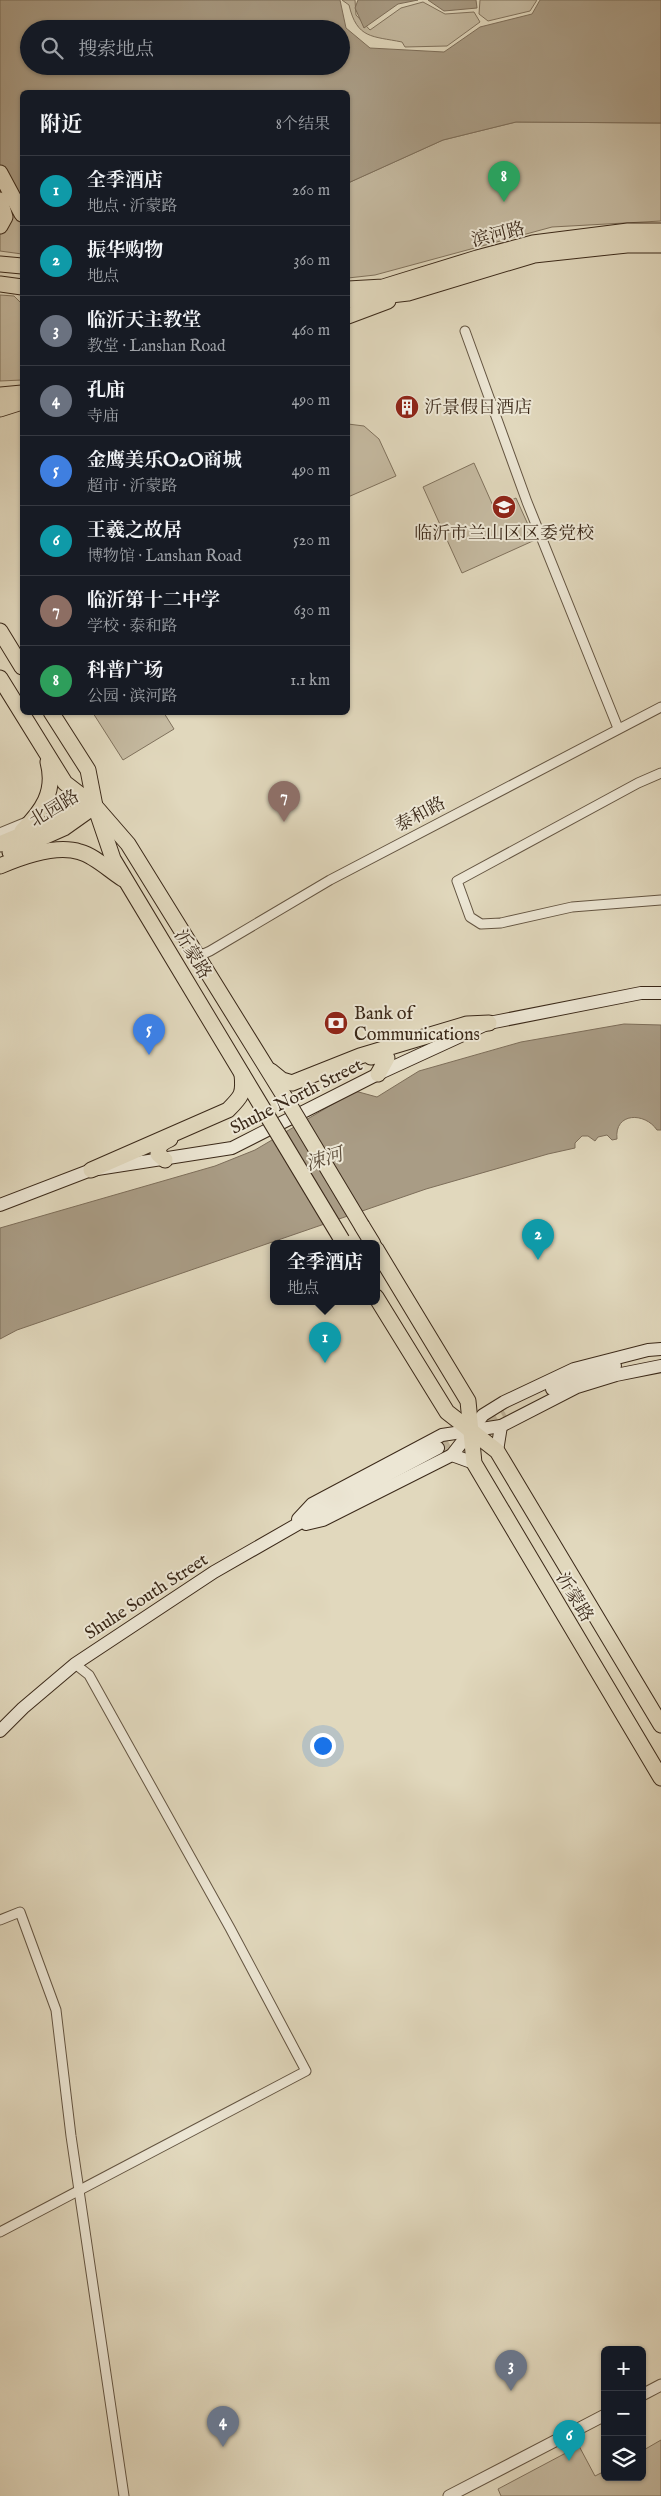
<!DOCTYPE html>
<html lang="zh">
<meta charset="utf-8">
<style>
body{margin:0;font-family:"IM FELL English","Noto Serif SC",serif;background:#20242c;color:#f1f3f6}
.controls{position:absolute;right:15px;bottom:15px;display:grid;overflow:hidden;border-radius:8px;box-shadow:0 1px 4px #0004}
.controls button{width:45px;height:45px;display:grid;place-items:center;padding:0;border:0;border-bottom:1px solid #363941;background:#171b24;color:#f1f3f6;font:25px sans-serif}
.you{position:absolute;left:322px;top:1745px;width:18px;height:18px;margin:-12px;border:4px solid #fff;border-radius:50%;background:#1a73e8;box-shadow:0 0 0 8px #1a73e833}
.badge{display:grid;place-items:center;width:32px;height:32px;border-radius:50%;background:#1a73e8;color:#fff;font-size:16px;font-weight:700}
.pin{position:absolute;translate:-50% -41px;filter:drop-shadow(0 1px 2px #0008)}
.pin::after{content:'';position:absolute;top:26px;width:18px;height:15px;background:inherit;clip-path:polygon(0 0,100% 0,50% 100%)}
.popup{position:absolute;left:270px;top:1240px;width:110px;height:65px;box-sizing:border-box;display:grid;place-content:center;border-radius:8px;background:#171b24;filter:drop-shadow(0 1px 4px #0005);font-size:16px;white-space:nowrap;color:#9ea1a6}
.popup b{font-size:19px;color:#f1f3f6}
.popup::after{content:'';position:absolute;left:50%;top:100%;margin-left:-10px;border:10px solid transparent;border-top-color:#171b24}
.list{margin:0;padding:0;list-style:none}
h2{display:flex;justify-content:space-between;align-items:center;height:65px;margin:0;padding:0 20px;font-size:21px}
h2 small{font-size:16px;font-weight:400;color:#9ea1a6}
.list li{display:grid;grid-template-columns:32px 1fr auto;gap:15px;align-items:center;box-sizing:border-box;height:70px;padding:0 20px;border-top:1px solid #363941}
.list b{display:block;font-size:19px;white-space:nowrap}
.list p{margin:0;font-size:16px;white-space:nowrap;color:#9ea1a6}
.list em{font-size:16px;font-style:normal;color:#9ea1a6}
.icon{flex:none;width:28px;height:28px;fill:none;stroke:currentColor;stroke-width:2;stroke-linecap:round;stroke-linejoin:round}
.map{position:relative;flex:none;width:661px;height:2496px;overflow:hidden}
.search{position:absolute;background:#171b24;box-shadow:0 1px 4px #0004;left:20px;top:20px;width:330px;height:55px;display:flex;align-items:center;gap:12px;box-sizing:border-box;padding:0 18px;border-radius:28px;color:#9ea1a6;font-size:19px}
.panel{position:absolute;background:#171b24;box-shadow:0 1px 4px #0004;left:20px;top:90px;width:330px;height:625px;border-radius:8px}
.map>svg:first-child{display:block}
.green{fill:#c5baa1;stroke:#80725d}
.water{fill:#a99c85;stroke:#7d6e5a;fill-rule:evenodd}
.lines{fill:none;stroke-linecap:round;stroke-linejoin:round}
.secondary-tunnel{stroke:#c0b59c;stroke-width:12;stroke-dasharray:12 6;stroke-linecap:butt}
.minor-casing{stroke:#645542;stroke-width:11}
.tertiary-casing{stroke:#645542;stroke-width:13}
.secondary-casing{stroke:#3b2919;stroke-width:14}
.primary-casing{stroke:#3b2919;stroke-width:17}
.minor{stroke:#ece6d4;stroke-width:9}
.tertiary{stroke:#ece6d4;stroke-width:11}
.secondary{stroke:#ece6d4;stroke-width:12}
.primary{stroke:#e1d8bd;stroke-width:15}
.primary-bridge-casing{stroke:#3b2919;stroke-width:17;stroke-linecap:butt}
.primary-bridge{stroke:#e1d8bd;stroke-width:15}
.labels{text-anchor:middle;stroke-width:4;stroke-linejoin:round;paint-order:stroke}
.street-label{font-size:18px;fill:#3b2919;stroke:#ece6d4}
.poi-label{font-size:18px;fill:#3b2919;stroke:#ece6d4;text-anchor:start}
.water-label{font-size:19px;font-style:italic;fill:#5c4c39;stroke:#ece6d4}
</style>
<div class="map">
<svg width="661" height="2496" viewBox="0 0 661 2496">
<rect width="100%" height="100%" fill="#e1d8bd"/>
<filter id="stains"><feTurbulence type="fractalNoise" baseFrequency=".004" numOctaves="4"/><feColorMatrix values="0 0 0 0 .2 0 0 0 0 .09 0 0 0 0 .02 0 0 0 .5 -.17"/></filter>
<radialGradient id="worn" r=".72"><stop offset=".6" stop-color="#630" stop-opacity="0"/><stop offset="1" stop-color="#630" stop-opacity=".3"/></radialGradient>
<g class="green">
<path d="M342 0H355L356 15 370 30 401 8 423 2 445 14 474 12 480 22 447 46 405 47 402 42C372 36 357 39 349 5Z"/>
<path d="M480 0H537L530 11 488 21 479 14Z"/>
<path d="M516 122 661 123V221L552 227 375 275 348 278V183L443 140Z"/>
<path d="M0 196 22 200V254L0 251Z"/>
<path d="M0 295 14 296 22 304V380L0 381Z"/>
<path d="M348 424 364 426 379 439 396 476 348 497Z"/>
<path d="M474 463 494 508 516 498 535 540 462 573 423 487Z"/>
<path d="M93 713H164L174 729 123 760Z"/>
<path d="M661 2440V2496H501L498 2489 579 2446 595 2476 605 2471V2477H642V2451Z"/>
</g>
<g class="water">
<path d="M0 0H340L346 28 370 48 444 52 480 27 532 14 540 0H661V123L516 122 443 140 348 183V92H22V200L0 196ZM29 29H341V66H29Z"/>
<path d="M358 0H418L398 4 364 28 355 8Z"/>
<path d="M428 0H476L477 8 444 11Z"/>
<path d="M624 1024 661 1025V1130H657C645 1112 614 1112 617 1139L612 1140 607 1135 598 1137 595 1141 588 1136H582L575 1143V1148L548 1154 426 1189 17 1330 0 1339V1228L215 1166 255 1150 355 1091 377 1097 419 1071 521 1042Z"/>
</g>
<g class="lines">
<path class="secondary-tunnel" d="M438 1448 504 1411"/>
<g class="minor-casing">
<g id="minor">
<path d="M465 331 527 502 618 728"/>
<path d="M661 773 638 783 457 881 470 917 481 924 501 923 572 907 661 900"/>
<path d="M199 956 210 951 330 880 661 707"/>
<path d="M0 1920 20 1912 56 2010 71 2136 124 2496"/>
<path d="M0 2232 306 2071 230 1928 89 1675 75 1664"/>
</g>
</g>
<g class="tertiary-casing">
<g id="tertiary">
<path d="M0 834 29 822"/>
<path d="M642 2395 661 2385"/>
<path d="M449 2496 605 2415"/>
</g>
</g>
<g class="secondary-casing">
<g id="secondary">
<path d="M0 1205 91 1170 232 1148 378 1074 489 1023 641 993H661"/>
<path d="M552 1389 615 1366"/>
<path d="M497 1451 501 1426"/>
<path d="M452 1455 483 1415 504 1402 574 1369 648 1350 661 1349"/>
<path d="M298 1519 312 1504 442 1435 501 1426 577 1387 616 1375 661 1366"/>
<path d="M306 1524 323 1520 452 1455 474 1463"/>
<path d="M0 1731 23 1708 75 1664 214 1572 324 1509 438 1448"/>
</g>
</g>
<g class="primary-casing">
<g id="primary">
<path d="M0 173 22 214"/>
<path d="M0 200 5 217 0 226"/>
<path d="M0 264 22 266"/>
<path d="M0 284 22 287"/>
<path d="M348 289 383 287 477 258 533 243 628 231H661"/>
<path d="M348 300 408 293 534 255 627 245H661"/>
<path d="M348 316 388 301"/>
<path d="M0 395 22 393"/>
<path d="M0 409 22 402"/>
<path d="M0 631 22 667"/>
<path d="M0 678 65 783 95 806 128 844 289 1104"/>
<path d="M51 712 88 770 95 806 113 859 268 1117"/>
<path d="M22 831C42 811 56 792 48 762"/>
<path d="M0 844 79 811"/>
<path d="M10 852 64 828 95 806"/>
<path d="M0 866C21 857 56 844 80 852 95 856 110 871 123 879"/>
<path d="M371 1057 382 1054 387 1058 378 1074"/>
<path d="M271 1071 282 1080 292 1083 360 1056 467 1024 489 1023"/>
<path d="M165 1160 158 1154C158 1145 163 1142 170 1139"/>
<path d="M91 1170 228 1110C242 1096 244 1094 242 1074"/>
<path d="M362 1226 373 1244"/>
<path d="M376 1249 468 1401 474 1463 661 1778"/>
<path d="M376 1297 447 1412 497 1451 661 1725"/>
</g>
</g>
<use href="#minor" class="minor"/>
<use href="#tertiary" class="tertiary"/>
<use href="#secondary" class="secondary"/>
<use href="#primary" class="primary"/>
<g class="primary-bridge-casing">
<g id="primary-bridge">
<path d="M289 1104 362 1226"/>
<path d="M268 1117 342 1240"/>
</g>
</g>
<use href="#primary-bridge" class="primary-bridge"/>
</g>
<defs>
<g id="building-disc" transform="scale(1.25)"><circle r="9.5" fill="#8f2418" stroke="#ece6d4"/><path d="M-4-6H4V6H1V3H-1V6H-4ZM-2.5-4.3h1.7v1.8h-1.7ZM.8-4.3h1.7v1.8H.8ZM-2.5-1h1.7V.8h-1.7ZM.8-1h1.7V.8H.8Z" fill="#fff"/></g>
<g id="school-disc" transform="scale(1.25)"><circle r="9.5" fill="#8f2418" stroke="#ece6d4"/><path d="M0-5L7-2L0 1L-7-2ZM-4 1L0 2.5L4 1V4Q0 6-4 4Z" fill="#fff"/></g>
<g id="bank-disc" transform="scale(1.25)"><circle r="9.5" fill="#8f2418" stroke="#ece6d4"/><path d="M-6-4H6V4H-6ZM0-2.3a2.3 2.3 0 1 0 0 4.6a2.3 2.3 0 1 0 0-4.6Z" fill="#fff"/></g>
</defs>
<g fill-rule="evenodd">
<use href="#building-disc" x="407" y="407"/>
<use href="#school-disc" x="504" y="507"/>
<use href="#bank-disc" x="336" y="1023"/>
</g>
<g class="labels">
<g class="street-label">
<text transform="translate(498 234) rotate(-14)" y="6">滨河路</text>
<text transform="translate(54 808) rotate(-31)" y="6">北园路</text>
<text transform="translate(420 814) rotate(-28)" y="6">泰和路</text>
<text transform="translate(193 954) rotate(59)" y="6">沂蒙路</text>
<text transform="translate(296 1096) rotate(-27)" y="6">Shuhe North Street</text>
<text transform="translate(146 1596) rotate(-33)" y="6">Shuhe South Street</text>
<text transform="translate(575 1597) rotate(59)" y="6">沂蒙路</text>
</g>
<g class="poi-label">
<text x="424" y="413">沂景假日酒店</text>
<text x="504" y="539" text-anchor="middle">临沂市兰山区区委党校</text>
<text x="354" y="1019">Bank of<tspan x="354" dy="21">Communications</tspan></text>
</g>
<g class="water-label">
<text transform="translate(324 1158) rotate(-17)" y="7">涑河</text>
</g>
</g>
<rect width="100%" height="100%" filter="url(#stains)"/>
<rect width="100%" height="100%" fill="url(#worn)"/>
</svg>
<div class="controls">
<button>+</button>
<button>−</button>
<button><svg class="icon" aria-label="layers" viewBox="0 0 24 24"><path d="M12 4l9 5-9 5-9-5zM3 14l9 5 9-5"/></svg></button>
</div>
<div class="you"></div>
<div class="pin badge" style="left:325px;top:1363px;background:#0f9aa8">1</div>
<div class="popup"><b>全季酒店</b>地点</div>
<div class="pin badge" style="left:538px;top:1260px;background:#0f9aa8">2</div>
<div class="pin badge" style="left:511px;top:2391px;background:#6b7280">3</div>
<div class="pin badge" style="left:223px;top:2447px;background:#6b7280">4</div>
<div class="pin badge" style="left:149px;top:1055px;background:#3f7fe0">5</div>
<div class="pin badge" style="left:569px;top:2461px;background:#0f9aa8">6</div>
<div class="pin badge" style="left:284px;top:822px;background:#8d6e63">7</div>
<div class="pin badge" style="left:504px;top:202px;background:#2e9e5b">8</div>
<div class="search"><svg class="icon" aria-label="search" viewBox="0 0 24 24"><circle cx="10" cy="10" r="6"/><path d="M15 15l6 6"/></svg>搜索地点</div>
<section class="panel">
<h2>附近<small>8个结果</small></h2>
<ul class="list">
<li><span class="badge" style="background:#0f9aa8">1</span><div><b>全季酒店</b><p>地点 · 沂蒙路</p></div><em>260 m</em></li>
<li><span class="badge" style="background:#0f9aa8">2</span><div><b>振华购物</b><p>地点</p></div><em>360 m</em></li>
<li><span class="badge" style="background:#6b7280">3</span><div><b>临沂天主教堂</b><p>教堂 · Lanshan Road</p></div><em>460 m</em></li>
<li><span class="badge" style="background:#6b7280">4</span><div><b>孔庙</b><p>寺庙</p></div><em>490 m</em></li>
<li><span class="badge" style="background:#3f7fe0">5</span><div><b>金鹰美乐O2O商城</b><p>超市 · 沂蒙路</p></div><em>490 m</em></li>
<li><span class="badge" style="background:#0f9aa8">6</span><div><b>王羲之故居</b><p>博物馆 · Lanshan Road</p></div><em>520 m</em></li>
<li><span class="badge" style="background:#8d6e63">7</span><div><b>临沂第十二中学</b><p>学校 · 泰和路</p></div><em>630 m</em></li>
<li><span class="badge" style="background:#2e9e5b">8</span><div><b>科普广场</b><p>公园 · 滨河路</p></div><em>1.1 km</em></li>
</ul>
</section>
</div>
